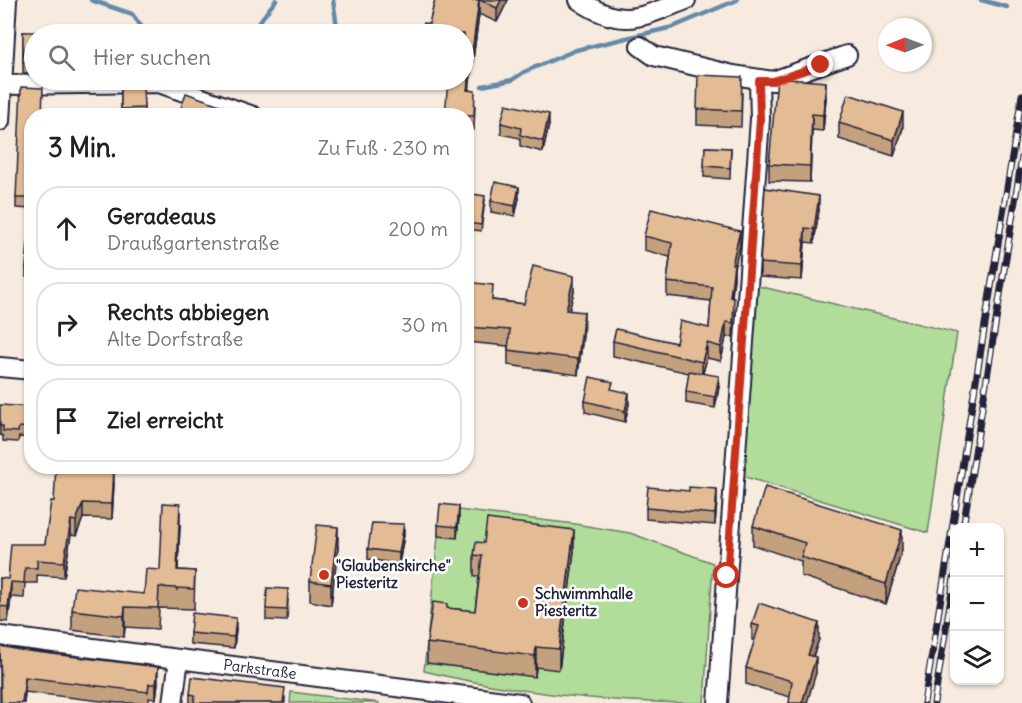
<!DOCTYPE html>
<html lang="de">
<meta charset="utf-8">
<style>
body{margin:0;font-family:Delius,sans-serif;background:#f2f2f2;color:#202124}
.controls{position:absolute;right:18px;bottom:18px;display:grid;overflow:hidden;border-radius:12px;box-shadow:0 2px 4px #0004}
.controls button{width:54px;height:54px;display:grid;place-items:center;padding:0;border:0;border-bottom:2px solid #e0e0e0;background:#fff;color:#202124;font:30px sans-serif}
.compass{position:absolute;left:878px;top:18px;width:54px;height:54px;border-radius:50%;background:#fff;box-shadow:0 2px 4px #0004;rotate:269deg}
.stop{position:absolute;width:18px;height:18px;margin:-14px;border:4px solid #c8321e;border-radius:50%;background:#fff}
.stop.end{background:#c8321e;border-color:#fff;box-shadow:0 2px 6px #0008}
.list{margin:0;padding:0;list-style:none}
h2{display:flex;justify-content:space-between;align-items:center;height:78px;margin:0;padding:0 24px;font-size:26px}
h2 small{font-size:20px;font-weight:400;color:#757577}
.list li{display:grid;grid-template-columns:39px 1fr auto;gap:18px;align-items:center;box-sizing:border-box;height:84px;margin:0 12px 12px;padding:0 12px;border:2px solid #e0e0e0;border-radius:24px}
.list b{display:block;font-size:22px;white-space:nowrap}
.list p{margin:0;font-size:20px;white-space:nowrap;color:#757577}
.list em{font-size:20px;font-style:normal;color:#757577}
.icon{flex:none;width:33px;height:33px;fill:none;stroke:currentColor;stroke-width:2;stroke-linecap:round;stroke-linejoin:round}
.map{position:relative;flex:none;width:1022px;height:703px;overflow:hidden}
.search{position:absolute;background:#fff;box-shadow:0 2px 4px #0004;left:24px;top:24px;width:450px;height:66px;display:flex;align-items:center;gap:15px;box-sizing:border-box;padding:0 21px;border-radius:33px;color:#757577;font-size:22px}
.panel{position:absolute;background:#fff;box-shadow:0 2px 4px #0004;left:24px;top:108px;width:450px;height:366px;border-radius:24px}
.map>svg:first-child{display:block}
.green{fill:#b1dc99;stroke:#6a7f6a;stroke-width:1.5}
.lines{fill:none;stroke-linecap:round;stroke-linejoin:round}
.stream{stroke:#658aa9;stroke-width:4.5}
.minor-casing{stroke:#22223b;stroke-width:22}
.minor{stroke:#fff;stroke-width:18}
.rail-casing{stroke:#22223b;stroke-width:7}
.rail{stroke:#fff;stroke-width:4.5;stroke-dasharray:14;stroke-linecap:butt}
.wall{fill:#c3a17f;stroke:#22223b;stroke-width:1.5}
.shaded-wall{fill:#9f8368;stroke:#22223b;stroke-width:1.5}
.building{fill:#e3bb94;stroke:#22223b;stroke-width:1.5}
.route{stroke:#c8321e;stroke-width:8}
.poi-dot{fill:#c8321e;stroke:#fff;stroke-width:2}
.labels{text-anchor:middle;stroke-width:5;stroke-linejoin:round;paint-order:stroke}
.poi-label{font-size:15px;font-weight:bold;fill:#22223b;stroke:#fff;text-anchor:start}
.street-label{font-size:15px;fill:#22223b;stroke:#fff}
</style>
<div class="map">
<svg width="1022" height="703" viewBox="0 0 1022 703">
<rect width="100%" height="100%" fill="#f7ebdf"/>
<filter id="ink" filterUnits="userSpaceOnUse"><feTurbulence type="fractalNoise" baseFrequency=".0167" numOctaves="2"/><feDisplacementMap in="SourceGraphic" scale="12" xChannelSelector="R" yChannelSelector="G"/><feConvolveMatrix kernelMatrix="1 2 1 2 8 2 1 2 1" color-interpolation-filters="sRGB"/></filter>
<g filter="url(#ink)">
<g class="green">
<path d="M758 286 957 333 928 533 742 476Z"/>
<path d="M441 508 575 524 630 533 713 563 704 703C611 703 514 693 424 671Z"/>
<path d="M291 692 380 703H290Z"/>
</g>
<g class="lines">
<g class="stream">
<path d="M91 0 132 14 147 34"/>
<path d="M333 0 338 34"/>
<path d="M981 0 1007 7"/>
<path d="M250 34 276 0"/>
<path d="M418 80 435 82"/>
<path d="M482 86 512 80 524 72 576 50 673 27 737 0"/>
</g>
<g class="minor-casing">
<g id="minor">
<path d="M579 0C622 30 641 17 686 0"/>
<path d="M640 46 654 56 733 75 773 81 847 55"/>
<path d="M3 85 159 83 253 116"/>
<path d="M0 121 7 0"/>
<path d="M0 367 32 370"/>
<path id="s1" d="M0 636 520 703"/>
<path d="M173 703 179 659"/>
<path d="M718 703 760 119 759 81"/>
</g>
</g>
<use href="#minor" class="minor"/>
<g class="rail-casing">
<g id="rail">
<path d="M963 528 1022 157"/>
<path d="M924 703 1022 95"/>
<path d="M934 703 954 578"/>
</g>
</g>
<use href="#rail" class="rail"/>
</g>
<g class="wall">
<path d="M435 0H508L497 22 479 14 469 90 475 105 474 130 466 129V116H444L464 80 429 24Z"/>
<path d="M23 32 34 34V73H23Z"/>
<path d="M121 84H143L144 116H121Z"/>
<path d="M742 93 741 127 697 125V109Z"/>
<path d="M826 98 823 131 812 130 810 182 769 181V164Z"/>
<path d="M32 116V209L16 208V198Z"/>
<path d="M501 123 549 125 543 152 520 146V138L501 134Z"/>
<path d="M839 123 903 128 894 156 839 139Z"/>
<path d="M705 147 731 148 730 179 704 177Z"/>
<path d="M519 198 515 216 491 212V201Z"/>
<path d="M485 201 481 231 468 229V223Z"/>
<path d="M819 210 814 243 805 242 802 280 760 277V263Z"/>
<path d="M644 236 740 246 734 268V278L732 297 734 312 733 337H726L721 361 707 358 703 373 719 387 715 408 686 403V392L689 373 613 356V341L676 343 709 328 711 301 667 296V282L670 257 644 250Z"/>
<path d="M32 242V278L26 277V268Z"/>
<path d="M466 282 493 300 524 304 574 291 569 310 584 327 578 375 508 365V346L466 342Z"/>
<path d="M613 390 629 404 625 422 585 412V401Z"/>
<path d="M32 407V438L19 437 18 442 3 441V436L0 435V412Z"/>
<path d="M106 468 114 483 112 519 83 518 76 536 71 535 64 577 37 575V583H25L24 598 11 597 8 622 0 621V578L8 579 45 544 54 501Z"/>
<path d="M717 500 715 525 646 519V508Z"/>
<path d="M459 517 457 538 438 536V525Z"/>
<path d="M180 524 178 570 195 571 194 609 159 608 158 629 125 627 124 637 72 630V610L144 594 160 570Z"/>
<path d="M753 526 902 550 886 604 801 576V561L753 545Z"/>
<path d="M404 535 399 564 368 559V549Z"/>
<path d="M338 548 331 605 310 601V581Z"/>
<path d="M574 551 559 670 536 667 535 677 427 663V643L447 608 475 611 479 576H474V555Z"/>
<path d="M288 600 287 621 266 620V609Z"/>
<path d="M752 624 819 639 813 656 816 673 790 697 746 684V668L755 641 752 640Z"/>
<path d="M236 629 234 648 190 644V633Z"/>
<path d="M0 646 158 682 156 699 149 698V703H118L25 692 24 703H0Z"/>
<path d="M190 694 285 697V703H190Z"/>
</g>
<g class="shaded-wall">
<path d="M479 0V14L467 104V90Z"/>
<path d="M501 0H508L497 22V8Z"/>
<path d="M826 82V98L823 131V115Z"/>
<path d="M903 112V128L894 156V140Z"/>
<path d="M549 114V125L543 152V141Z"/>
<path d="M812 114V130L810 182V166Z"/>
<path d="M519 187V198L515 216V206Z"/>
<path d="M819 196V210L814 243V229Z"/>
<path d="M805 228V242L802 280V266Z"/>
<path d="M740 231V246L734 268V278L730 311 732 264Z"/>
<path d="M574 276V291L566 325V310Z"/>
<path d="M584 312V327L578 375V359Z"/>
<path d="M726 322V337L721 361V347Z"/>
<path d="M707 343V358L702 376V362Z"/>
<path d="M719 376V387L715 408V397Z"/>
<path d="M629 393V404L625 422V411Z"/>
<path d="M114 468V483L112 519V504Z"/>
<path d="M717 489V500L715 525V514Z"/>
<path d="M83 503V518L76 536V521Z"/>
<path d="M180 504V524L177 591V570Z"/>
<path d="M459 506V517L457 538V527Z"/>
<path d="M71 520V535L64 577V562Z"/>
<path d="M404 524V535L399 564V553Z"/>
<path d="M338 527V548L331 605V584Z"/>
<path d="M574 530V551L559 670V649Z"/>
<path d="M902 530V550L886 604V584Z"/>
<path d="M11 582V597L8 622V607Z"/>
<path d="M125 607V627L124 637V616Z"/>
<path d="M236 618V629L234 648V637Z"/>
<path d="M819 623V639L808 671V655Z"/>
<path d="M536 647V667L535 677V656Z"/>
<path d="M816 657V673L807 703H802Z"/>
<path d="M158 667V682L156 699V684Z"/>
<path d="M25 677V692L24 703H22Z"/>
</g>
<g class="building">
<path d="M435 0H479L467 90 475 91 474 116H445L448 80H464V34H422L424 23 429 24Z"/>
<path d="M480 0H501L497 8Z"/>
<path d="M23 32H45V34H34V62H23Z"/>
<path d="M698 75 742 77 741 111 697 109Z"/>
<path d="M777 78 826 82 823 115 812 114 810 166 769 164Z"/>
<path d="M121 84H143L144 108 121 109Z"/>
<path d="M21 87 43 88 42 116H32V198H16Z"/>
<path d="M186 93 231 109 229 116H182L179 114Z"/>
<path d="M848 94 903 112 894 140 839 123Z"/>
<path d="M506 104 549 114 543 141 520 135 521 128 501 123Z"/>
<path d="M705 147 731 148 730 168 704 166Z"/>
<path d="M495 182 519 187 515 206 491 201Z"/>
<path d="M765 188 819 196 814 229 805 228 802 266 760 263Z"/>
<path d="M472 194 485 196 481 225 468 223Z"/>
<path d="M651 209 740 231 732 264H734L730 297 734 298 733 323 726 322 721 347 707 343 702 362 613 341 616 329 676 343 680 321 709 328 712 287 667 282 672 243 644 236Z"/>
<path d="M28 242H32V268H26Z"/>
<path d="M533 266 574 276 566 310 584 312 578 359 508 350 510 330 466 327V282L493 285 492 300 524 304Z"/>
<path d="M689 371 719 376 715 397 686 392Z"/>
<path d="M590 377 613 382 611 389 629 393 625 411 585 401Z"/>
<path d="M0 405 32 407V428L19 427 18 432 3 431V426H0Z"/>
<path d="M56 466H105V468H114L112 504 83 503 76 521 71 520 64 562 37 560V568H25L24 583 11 582 8 607 0 606V578L8 579 11 544H45L51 501H54Z"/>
<path d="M648 487 689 491V487L717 489 715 514 646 508Z"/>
<path d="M765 487 902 530 886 584 801 557 805 543 753 526Z"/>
<path d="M163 503 180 504 177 570 195 571 194 589 159 587 158 608 125 607 124 616 72 610 75 587 144 594 146 569 160 570Z"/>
<path d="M440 504 459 506 457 527 438 525Z"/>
<path d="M487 519 574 530 559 649 536 647 535 656 427 643 433 602 447 604V608L475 611 482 556 474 555 476 542 484 543Z"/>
<path d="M372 523 404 524 399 553 368 549Z"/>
<path d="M317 525 338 527 331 584 310 581Z"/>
<path d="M267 588 288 589 287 610 266 609Z"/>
<path d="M759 603 819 623 808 655 816 657 802 703H789L792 681 746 668 759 626 752 624Z"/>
<path d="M192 613 236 618 234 637 190 633Z"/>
<path d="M0 646 20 650 158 667 156 684H149L148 692 25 677 22 703H1Z"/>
<path d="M192 677 285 688 283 703H194L195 695 190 694Z"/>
</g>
</g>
<g class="lines" filter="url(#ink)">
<path class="route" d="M727 576 760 119 759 81H773L821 65"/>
</g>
<g class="poi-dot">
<circle cx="324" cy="575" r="6"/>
<circle cx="523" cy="603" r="6"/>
</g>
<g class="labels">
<g class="poi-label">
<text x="336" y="571">"Glaubenskirche"<tspan x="336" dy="17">Piesteritz</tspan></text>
<text x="535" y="599">Schwimmhalle<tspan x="535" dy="17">Piesteritz</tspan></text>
</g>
<g class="street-label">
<text dy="5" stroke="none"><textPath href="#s1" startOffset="262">Parkstraße</textPath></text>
</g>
</g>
</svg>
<div class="controls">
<button>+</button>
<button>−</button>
<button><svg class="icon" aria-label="layers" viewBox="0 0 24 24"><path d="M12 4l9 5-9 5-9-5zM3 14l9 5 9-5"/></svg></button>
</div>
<svg class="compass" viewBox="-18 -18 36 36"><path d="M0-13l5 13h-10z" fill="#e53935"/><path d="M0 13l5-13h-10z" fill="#757577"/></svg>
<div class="stop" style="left:727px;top:576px"></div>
<div class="stop end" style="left:821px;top:65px"></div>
<div class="search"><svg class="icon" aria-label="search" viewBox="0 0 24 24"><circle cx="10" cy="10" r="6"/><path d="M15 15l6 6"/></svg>Hier suchen</div>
<section class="panel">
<h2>3 Min.<small>Zu Fuß · 230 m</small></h2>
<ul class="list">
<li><svg class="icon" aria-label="ahead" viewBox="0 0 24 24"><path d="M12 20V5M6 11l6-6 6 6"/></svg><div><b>Geradeaus</b><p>Draußgartenstraße</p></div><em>200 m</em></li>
<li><svg class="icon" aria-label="right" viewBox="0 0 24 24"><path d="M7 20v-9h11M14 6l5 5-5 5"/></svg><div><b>Rechts abbiegen</b><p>Alte Dorfstraße</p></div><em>30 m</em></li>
<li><svg class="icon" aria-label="arrive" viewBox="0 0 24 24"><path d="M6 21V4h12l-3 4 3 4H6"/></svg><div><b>Ziel erreicht</b></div></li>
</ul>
</section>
</div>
